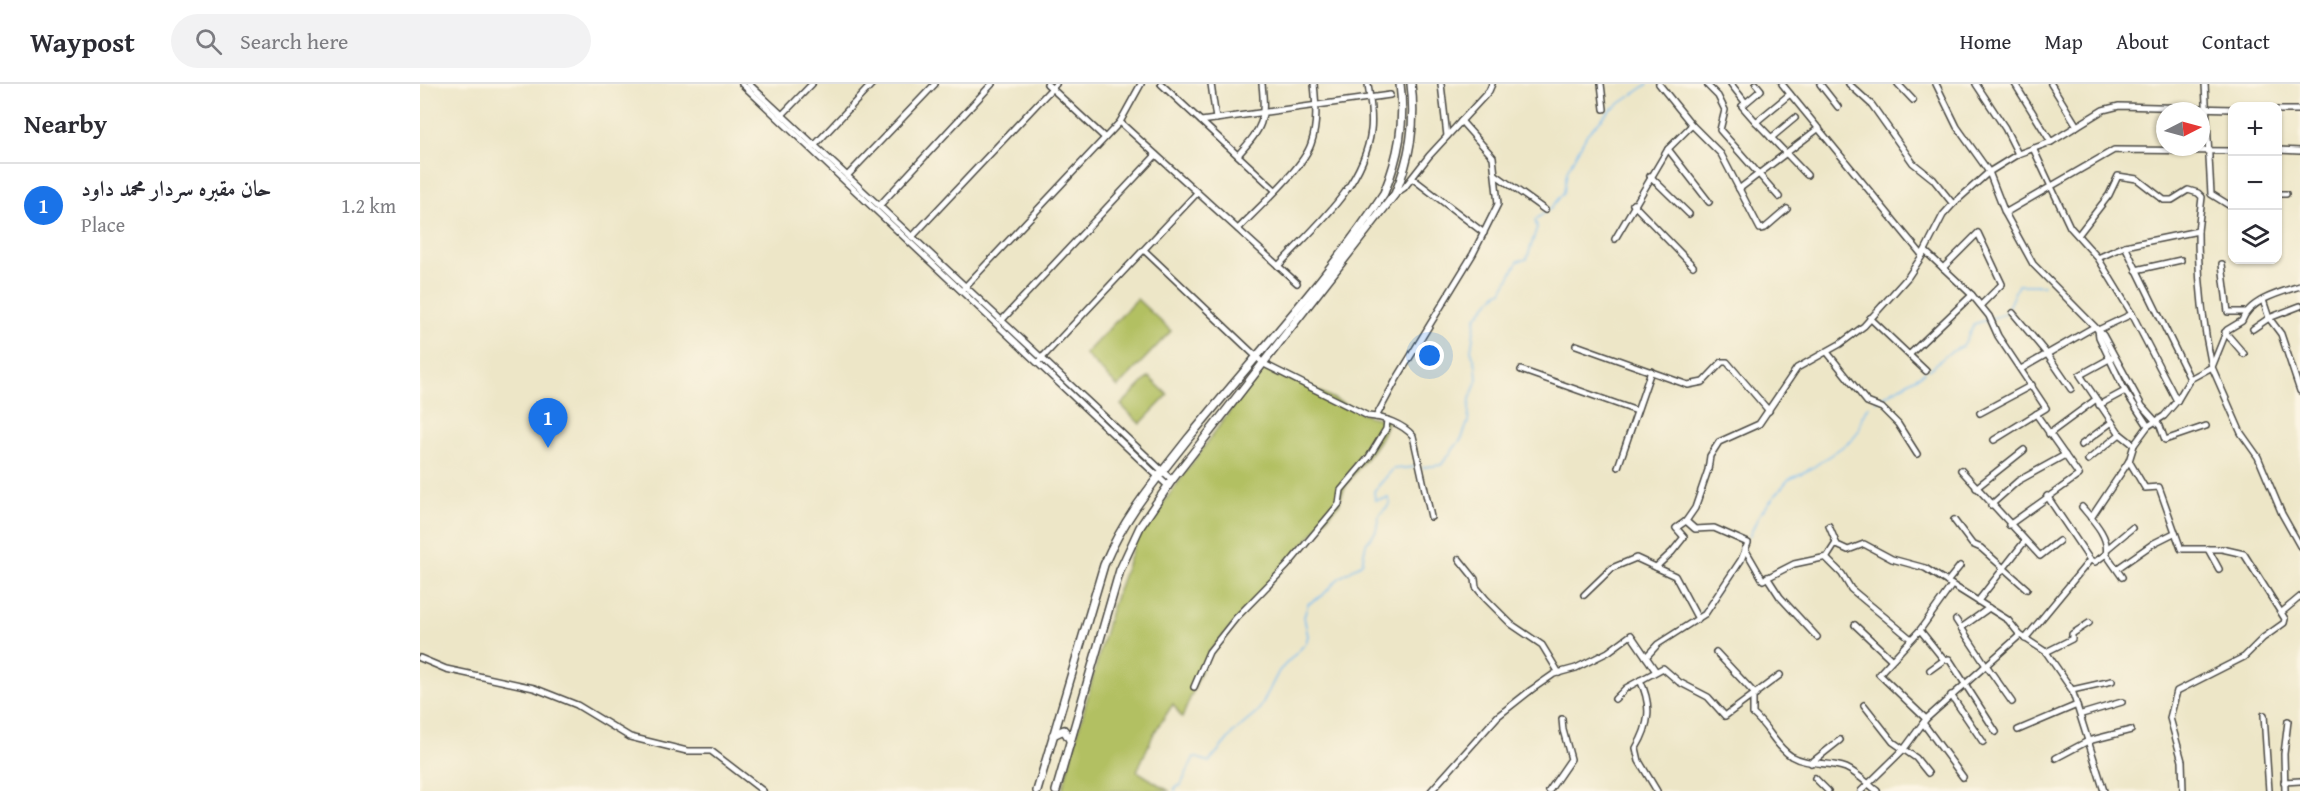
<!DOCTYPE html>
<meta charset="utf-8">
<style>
body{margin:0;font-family:"Gentium Book Plus",Amiri,serif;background:#f2f2f3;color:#2b2b33}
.controls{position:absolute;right:18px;top:18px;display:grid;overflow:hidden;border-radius:12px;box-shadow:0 2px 4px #0004}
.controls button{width:54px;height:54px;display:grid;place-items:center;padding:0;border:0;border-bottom:2px solid #e1e1e2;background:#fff;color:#2b2b33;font:30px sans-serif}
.compass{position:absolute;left:1736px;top:18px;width:54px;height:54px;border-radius:50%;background:#fff;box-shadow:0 2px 4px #0004;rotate:84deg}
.you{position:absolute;left:1010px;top:272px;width:21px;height:21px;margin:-15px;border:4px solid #fff;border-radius:50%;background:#1a73e8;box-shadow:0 0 0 9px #1a73e833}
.badge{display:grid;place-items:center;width:39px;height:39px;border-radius:50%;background:#1a73e8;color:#fff;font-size:20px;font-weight:700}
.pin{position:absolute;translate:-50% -50px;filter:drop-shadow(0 2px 3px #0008)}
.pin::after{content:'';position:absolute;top:32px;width:21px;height:18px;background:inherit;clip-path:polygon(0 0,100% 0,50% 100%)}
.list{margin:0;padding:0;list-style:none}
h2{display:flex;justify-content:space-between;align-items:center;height:78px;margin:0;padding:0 24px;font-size:26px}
h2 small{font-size:20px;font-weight:400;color:#7c7c81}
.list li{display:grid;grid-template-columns:39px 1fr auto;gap:18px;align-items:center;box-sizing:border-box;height:84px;padding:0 24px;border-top:2px solid #e1e1e2}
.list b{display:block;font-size:22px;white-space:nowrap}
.list p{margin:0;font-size:20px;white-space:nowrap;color:#7c7c81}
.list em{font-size:20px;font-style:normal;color:#7c7c81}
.icon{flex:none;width:33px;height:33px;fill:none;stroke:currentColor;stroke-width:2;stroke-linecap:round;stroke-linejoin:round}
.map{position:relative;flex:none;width:1880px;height:707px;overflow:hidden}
header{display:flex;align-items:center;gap:36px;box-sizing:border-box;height:84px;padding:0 30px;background:#fff;border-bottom:2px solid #e1e1e2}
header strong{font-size:28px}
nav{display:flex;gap:33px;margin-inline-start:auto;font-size:21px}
.search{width:420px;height:54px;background:#f2f2f3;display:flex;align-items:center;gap:15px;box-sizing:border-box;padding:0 21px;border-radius:33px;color:#7c7c81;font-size:22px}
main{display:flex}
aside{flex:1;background:#fff}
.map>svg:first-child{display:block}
.green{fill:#b2c062;stroke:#6e7646;stroke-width:1.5}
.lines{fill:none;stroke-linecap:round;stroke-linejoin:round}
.stream{stroke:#7cbdf1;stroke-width:1.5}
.minor-casing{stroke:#484742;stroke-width:8}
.tertiary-casing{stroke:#484742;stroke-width:10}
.minor{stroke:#fff;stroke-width:5}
.tertiary{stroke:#fff;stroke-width:7}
</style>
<header>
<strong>Waypost</strong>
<div class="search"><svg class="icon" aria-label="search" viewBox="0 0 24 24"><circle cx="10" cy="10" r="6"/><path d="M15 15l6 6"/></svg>Search here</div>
<nav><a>Home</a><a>Map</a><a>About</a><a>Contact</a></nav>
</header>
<main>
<aside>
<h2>Nearby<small></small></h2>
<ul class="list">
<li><span class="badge">1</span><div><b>حان مقبره سردار محمد داود</b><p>Place</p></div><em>1.2 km</em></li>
</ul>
</aside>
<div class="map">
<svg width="1880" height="707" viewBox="0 0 1880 707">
<rect width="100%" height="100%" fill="#fcf5e5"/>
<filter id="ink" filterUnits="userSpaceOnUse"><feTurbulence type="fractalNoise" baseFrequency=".0167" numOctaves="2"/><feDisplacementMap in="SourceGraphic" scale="12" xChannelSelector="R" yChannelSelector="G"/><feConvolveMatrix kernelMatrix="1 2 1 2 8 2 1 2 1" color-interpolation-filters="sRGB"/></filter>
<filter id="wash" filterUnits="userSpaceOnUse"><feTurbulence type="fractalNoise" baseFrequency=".008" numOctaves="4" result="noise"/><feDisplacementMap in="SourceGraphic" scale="24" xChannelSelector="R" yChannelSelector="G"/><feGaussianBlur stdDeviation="1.35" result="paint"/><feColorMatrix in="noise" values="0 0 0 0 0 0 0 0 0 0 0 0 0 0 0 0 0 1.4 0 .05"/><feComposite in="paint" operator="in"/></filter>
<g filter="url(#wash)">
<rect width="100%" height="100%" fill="#ede6c7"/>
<g class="green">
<path d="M717 215 751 247 698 303 665 270Z"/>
<path d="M844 280 948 332 967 336C961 369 925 388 919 420L789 568 762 634 753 620 734 649 717 687 749 707H642L691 526 715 458Z"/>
<path d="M729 293 748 311 720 340 701 321Z"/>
</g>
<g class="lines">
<g class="stream">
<path d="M1509 286 1529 269 1543 262 1554 240 1585 230 1598 201H1624"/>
<path d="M1455 318 1505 288"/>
<path d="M1003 383 1021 381 1042 354 1048 338 1050 315 1057 296 1056 281 1051 266 1056 233 1075 211 1082 207 1098 177 1107 175 1117 143 1115 136 1131 124 1144 108 1147 87 1167 50 1190 26 1228 0"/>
<path d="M1329 453 1339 431 1368 396 1392 384 1432 356 1439 346 1443 331 1449 322"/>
<path d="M1294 512 1320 474"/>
<path d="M1281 529 1288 521"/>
<path d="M755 707V704L761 701 774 673 789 678 814 648 838 628 859 587 886 559 888 552 884 533 888 520 902 512 918 495 942 479 946 460 956 447 959 431 970 420 969 414 955 416 954 407 973 385 997 383"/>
</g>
</g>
</g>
<g filter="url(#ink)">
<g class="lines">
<g class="minor-casing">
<g id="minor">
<path d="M322 0 748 402"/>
<path d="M329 0 752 396"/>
<path d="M627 0 684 53"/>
<path d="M741 0 855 106"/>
<path d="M791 0 796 35"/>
<path d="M1021 0 1027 52"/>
<path d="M1181 0 1184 25"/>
<path d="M1239 0 1272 41 1301 70 1340 145 1345 144 1367 125"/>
<path d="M1311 0 1325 18"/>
<path d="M1362 0 1502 171"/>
<path d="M1400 0 1418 23"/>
<path d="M1429 0 1452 21 1493 79 1513 95 1533 120"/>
<path d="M1478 0 1493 16"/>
<path d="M1516 0 1537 43 1569 88 1585 129 1613 180 1683 251 1722 322 1740 342 1745 356 1786 342"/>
<path d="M1556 0 1585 44 1598 70"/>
<path d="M1595 0 1631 58"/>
<path d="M1631 0 1657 42"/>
<path d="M1785 0 1791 110 1812 123"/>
<path d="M1288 2 1298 12 1305 26 1300 46 1359 113"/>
<path d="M1370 10 1336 38 1387 91"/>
<path d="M1858 26H1880"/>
<path d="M362 31 392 0"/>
<path d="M781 37 970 11"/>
<path d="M700 38 877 199"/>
<path d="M1336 38 1322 22 1341 6 1336 0"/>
<path d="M1351 54 1375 34"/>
<path d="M394 62 452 0"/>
<path d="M1613 64 1650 143 1678 174 1712 230 1757 317 1770 295 1792 283C1782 237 1778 194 1778 147L1705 162 1678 174"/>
<path d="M1248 65 1289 118"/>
<path d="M1858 66 1880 67"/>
<path d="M818 71C843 43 846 37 842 0"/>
<path d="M1076 91 1125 126"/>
<path d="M427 92 515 0"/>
<path d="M1230 92 1269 130"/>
<path d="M992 94 1064 149"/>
<path d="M1319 105 1399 44"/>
<path d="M975 110 984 104 1009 72 1069 7 1072 0"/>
<path d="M1858 110H1866"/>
<path d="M1213 120 1273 182"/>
<path d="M459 122 572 0"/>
<path d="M1585 129 1694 66 1812 67"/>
<path d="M818 145C837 125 883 84 891 60 898 40 896 20 894 0"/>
<path d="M1659 150 1689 111 1698 92 1717 95 1744 116H1752L1768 106 1778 109 1782 113 1778 147"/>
<path d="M492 153 636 0"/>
<path d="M1195 155 1248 65 1272 41"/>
<path d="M1705 162 1770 295"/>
<path d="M725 167 844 280 948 332C963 333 983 340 993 352L1011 433"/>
<path d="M1505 167 1552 211 1569 232 1578 252 1626 324 1574 356"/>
<path d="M1802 180 1808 228H1825"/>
<path d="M858 182C894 143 944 103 951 46 953 32 950 15 948 0"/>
<path d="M1523 184 1558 149 1582 200 1561 221"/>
<path d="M1716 186 1761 176"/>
<path d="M1880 202C1861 208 1829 216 1822 237L1807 246 1792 283 1821 349 1838 373 1862 430 1880 462"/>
<path d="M544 204 700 38 721 0"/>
<path d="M1843 216 1849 234 1861 250 1880 307"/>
<path d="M1593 229 1627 270 1651 305"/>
<path d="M1712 230 1678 246 1679 253 1705 307 1728 342"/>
<path d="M1450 234 1506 287"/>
<path d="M581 237 736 71"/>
<path d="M1833 245 1849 234 1880 222"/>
<path d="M1805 248 1824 270"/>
<path d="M1156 261 1268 301 1283 298 1302 278H1307L1349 327"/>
<path d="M1407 268 1447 318 1462 324 1478 340 1497 370"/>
<path d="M1490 270 1552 211"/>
<path d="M1691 274 1660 291 1700 350 1714 361"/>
<path d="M620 276 777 109"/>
<path d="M1601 285 1674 243"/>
<path d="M1101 286 1217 327"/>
<path d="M1679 321 1705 307"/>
<path d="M1560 329 1612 301"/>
<path d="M956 333 976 296 1053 170 1078 120 1073 73 1041 37"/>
<path d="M1629 350 1675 316"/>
<path d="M1661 361 1692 338"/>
<path d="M1668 376 1700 350"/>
<path d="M1709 377 1725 404 1739 403 1761 465H1802L1824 470 1865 535 1864 539 1843 554 1824 573 1757 607 1750 634 1762 677 1763 707"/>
<path d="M1198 383 1231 287"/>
<path d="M1541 386 1620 472 1639 457"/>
<path d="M1556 404 1604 366"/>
<path d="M1627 412 1670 476 1675 478 1686 470C1690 453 1672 435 1662 423"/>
<path d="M1571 421 1598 397 1645 371"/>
<path d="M1671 434 1709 377 1714 361 1728 342 1744 332 1757 317"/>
<path d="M1534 436 1552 460 1561 464 1607 505"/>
<path d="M1589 441 1659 391 1616 330"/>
<path d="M1409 442 1417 461 1428 466 1444 460 1472 475 1505 484 1588 536 1600 551 1626 568 1652 606 1684 707"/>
<path d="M1325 465 1343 496 1374 480 1407 473 1416 459"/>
<path d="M1687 465 1712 444"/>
<path d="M1788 465 1799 485"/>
<path d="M1686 470 1702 493"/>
<path d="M1406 474 1422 490 1431 505 1491 555"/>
<path d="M1039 475 1055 495 1056 503 1066 515 1091 540 1122 561 1139 589"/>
<path d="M1236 483 1252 468 1264 453 1256 444 1266 437 1275 424 1288 386 1290 372 1299 358 1339 340 1377 284 1420 260 1444 242 1488 193 1502 172 1523 131 1533 120 1569 88 1598 70 1631 58 1683 26 1699 22 1812 25"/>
<path d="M1698 484 1734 459 1754 449"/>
<path d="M1347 493 1360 513 1397 553"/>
<path d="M1527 498 1540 482"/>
<path d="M1164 511 1192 484 1216 474 1255 492 1278 535"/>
<path d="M1558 517 1605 457"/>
<path d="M1862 528 1880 513"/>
<path d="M1536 536 1565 580"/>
<path d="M1435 541 1471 575"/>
<path d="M1541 544 1569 524"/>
<path d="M1500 546 1524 576 1529 575 1576 648"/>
<path d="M1605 555 1670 476"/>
<path d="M1296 568 1336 611"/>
<path d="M1626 568 1652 555V550L1669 539"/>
<path d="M1226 573 1238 560 1285 530 1321 476 1328 459 1294 444 1275 445 1266 437"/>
<path d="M0 574 26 585 114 604 157 621 210 653 267 667H291L343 707"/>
<path d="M1566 581 1592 618"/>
<path d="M1510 586 1524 576"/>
<path d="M1220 596C1232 621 1230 641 1216 664L1219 677 1237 707"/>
<path d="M774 603 789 568 816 534 867 482 919 420 921 406 949 373 966 345 967 336"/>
<path d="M1652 606 1692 597"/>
<path d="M1531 611 1563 658"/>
<path d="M1333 613V630C1348 642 1355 662 1371 672 1388 682 1409 677 1426 684 1437 689 1448 700 1457 707"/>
<path d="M1195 615 1206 604 1243 584 1259 598 1288 613 1305 632 1360 591"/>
<path d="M1444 621 1473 658 1496 674 1508 689"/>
<path d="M1662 630 1702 618"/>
<path d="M1844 631 1849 707"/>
<path d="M1506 635 1459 590 1500 546 1532 501"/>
<path d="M1503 639 1543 693"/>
<path d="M1598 646 1657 621"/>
<path d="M1636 674 1668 657 1711 646"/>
<path d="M1391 679 1420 656"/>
<path d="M1395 694 1408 707"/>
<path d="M1864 698 1880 697"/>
<path d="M1011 707 1078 632 1111 606 1134 590 1156 584 1188 568 1211 551 1235 586"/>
<path d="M1129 707 1151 675 1143 646 1142 635"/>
<path d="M1441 707 1484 665 1506 635 1600 551"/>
<path d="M1865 707 1864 670 1868 637"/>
</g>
</g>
<g class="tertiary-casing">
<g id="tertiary">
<path d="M633 651 644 646 650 656"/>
<path d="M617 707 684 481C704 433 735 397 767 356 832 275 908 195 964 109 979 72 985 39 980 0"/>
<path d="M636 707 700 486 720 443 752 396 975 110C990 74 996 40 991 0"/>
</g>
</g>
<use href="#minor" class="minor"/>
<use href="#tertiary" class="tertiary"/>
</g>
</g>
</svg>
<div class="controls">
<button>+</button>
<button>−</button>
<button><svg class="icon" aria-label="layers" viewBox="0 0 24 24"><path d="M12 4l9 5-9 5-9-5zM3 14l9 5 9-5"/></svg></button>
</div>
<svg class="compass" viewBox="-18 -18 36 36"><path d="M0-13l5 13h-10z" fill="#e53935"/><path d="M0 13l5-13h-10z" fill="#7c7c81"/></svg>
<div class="you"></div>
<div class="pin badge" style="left:128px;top:364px">1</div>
</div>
</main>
